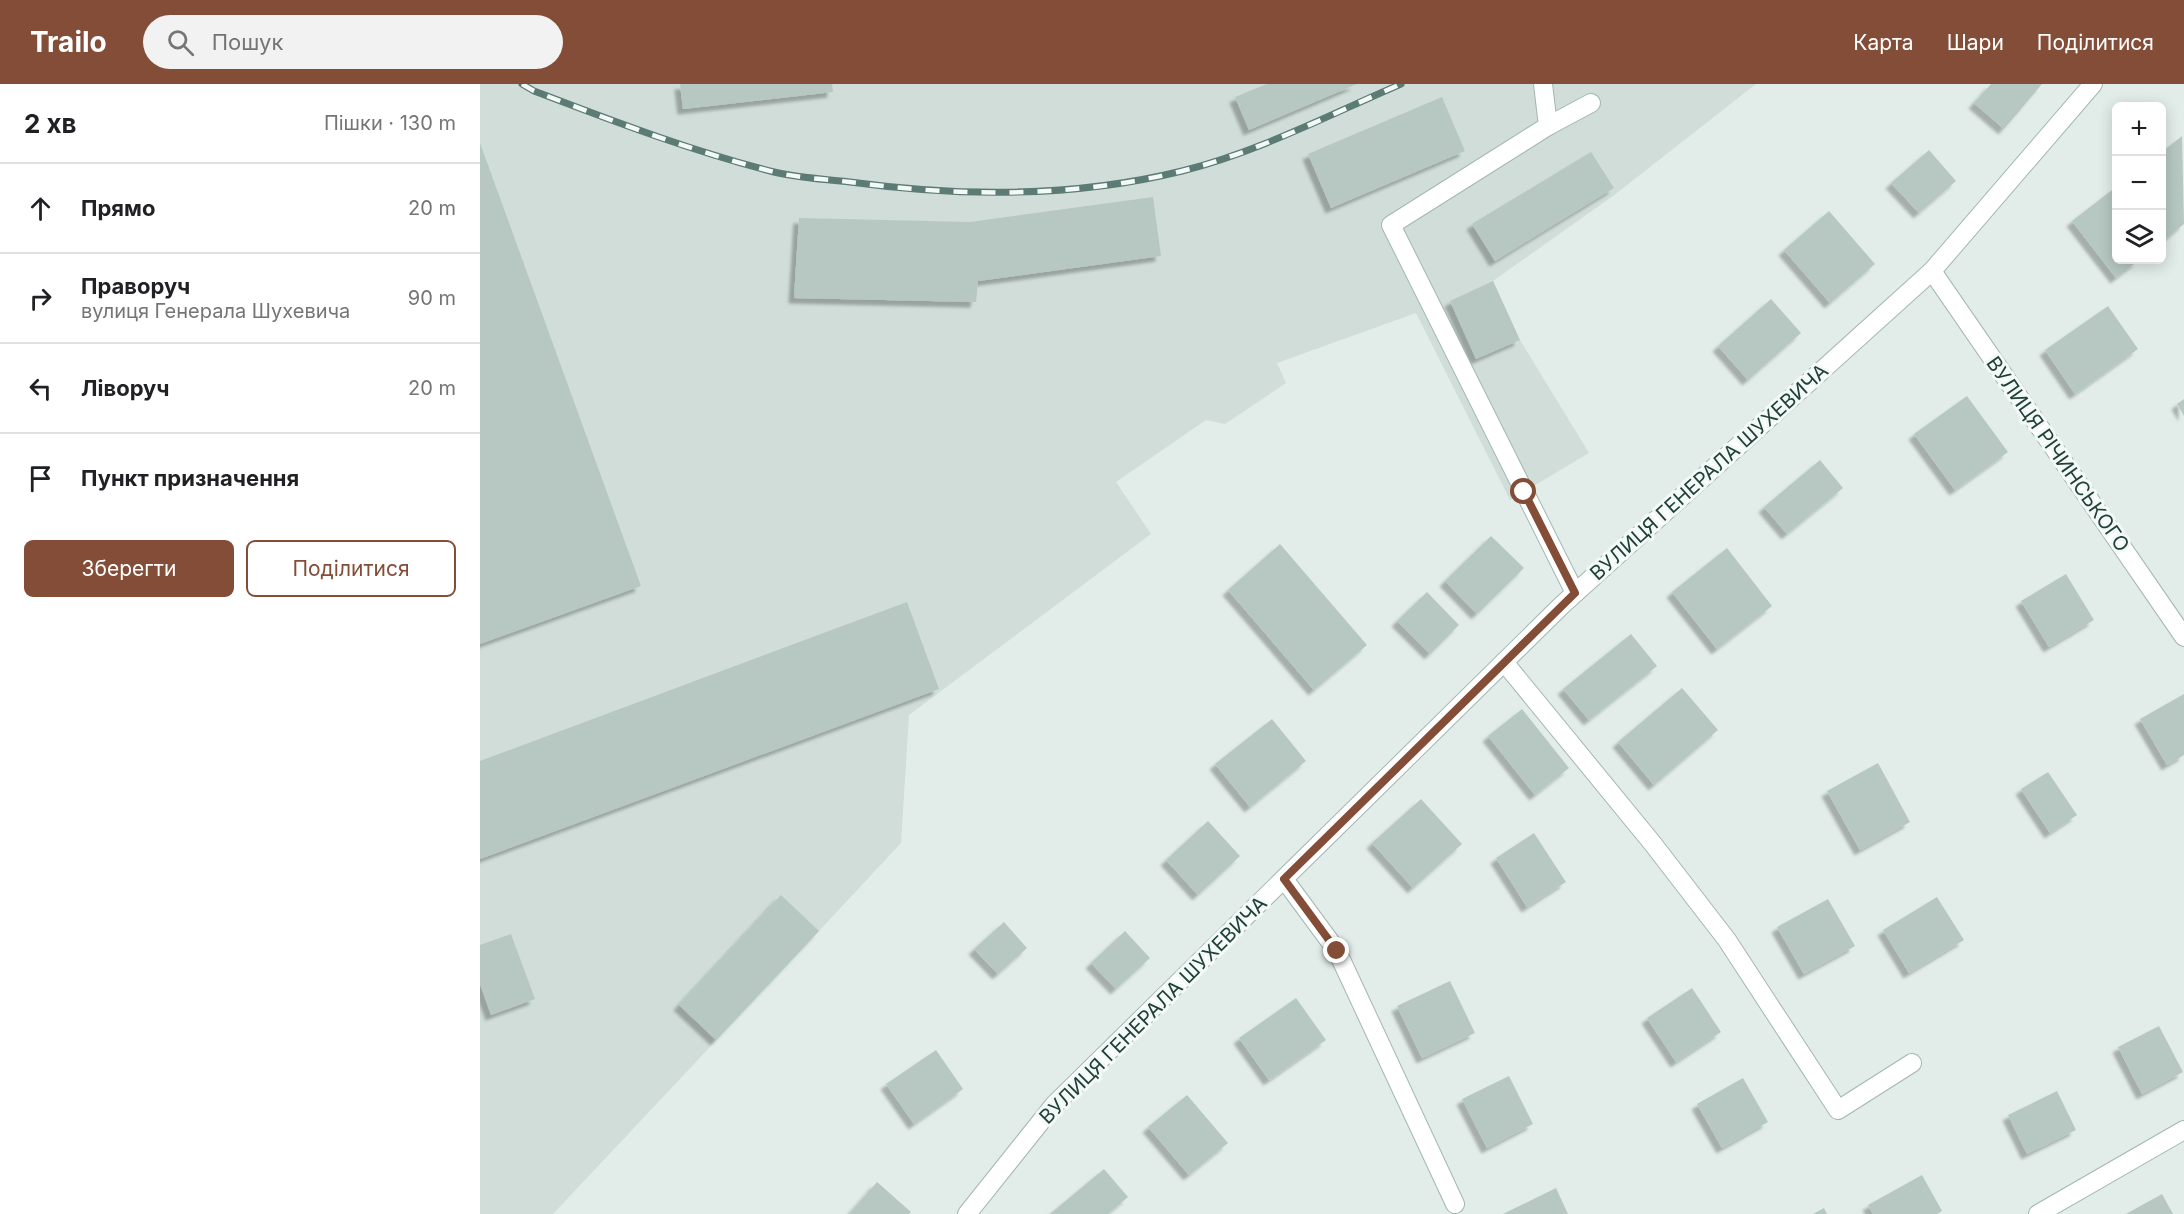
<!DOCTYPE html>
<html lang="uk">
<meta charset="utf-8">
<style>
body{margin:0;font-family:Inter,sans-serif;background:#f2f2f2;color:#202124}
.controls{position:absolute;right:18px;top:18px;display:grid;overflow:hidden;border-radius:9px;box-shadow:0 3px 15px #0003}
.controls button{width:54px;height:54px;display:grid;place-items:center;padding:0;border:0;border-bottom:2px solid #e0e0e0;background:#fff;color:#202124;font:30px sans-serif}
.stop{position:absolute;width:18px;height:18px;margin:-14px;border:4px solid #834d38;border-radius:50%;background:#fff}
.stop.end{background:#834d38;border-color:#fff;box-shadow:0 2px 6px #0008}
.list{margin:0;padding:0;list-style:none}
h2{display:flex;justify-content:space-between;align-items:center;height:78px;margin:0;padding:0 24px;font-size:26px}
h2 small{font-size:20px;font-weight:400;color:#757577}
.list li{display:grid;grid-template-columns:39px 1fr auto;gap:18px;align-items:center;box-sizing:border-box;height:90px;padding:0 24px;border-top:2px solid #e0e0e0}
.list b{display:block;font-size:22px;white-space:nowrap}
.list p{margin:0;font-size:20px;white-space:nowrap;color:#757577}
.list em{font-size:20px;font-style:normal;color:#757577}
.actions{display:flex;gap:12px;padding:18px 24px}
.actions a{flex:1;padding:14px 0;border:2px solid #834d38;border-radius:9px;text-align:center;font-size:21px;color:#834d38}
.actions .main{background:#834d38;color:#fff}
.icon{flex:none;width:33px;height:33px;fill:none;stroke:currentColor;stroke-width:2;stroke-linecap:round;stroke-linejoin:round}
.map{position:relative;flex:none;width:1704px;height:1130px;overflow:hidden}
header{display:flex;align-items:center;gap:36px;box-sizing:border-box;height:84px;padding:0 30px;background:#834d38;color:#fff}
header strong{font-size:28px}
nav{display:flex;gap:33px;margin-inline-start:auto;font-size:21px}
.search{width:420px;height:54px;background:#f2f2f2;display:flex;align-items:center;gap:15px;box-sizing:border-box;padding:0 21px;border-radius:33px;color:#757577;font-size:22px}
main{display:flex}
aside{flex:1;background:#fff}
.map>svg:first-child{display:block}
.built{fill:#d0ddd8}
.building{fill:#b7c8c2;filter:url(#shadow)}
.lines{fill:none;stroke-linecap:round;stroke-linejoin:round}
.minor-casing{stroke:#a4b6b1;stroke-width:20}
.minor{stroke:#fff;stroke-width:18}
.rail-casing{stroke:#5b7b74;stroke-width:7}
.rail{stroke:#f3f9f6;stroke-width:4.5;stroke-dasharray:14;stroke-linecap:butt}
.route{stroke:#834d38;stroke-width:8}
.labels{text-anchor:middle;stroke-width:6;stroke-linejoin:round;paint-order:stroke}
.street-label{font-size:20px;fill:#204039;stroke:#f3f9f6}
</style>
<header>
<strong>Trailo</strong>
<div class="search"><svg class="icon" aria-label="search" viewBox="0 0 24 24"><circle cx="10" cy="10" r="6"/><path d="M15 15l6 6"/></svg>Пошук</div>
<nav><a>Карта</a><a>Шари</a><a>Поділитися</a></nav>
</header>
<main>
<aside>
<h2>2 хв<small>Пішки · 130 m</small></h2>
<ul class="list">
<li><svg class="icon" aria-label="ahead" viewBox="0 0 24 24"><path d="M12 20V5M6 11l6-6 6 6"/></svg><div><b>Прямо</b></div><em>20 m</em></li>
<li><svg class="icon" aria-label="right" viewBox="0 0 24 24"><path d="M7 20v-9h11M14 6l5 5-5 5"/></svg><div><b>Праворуч</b><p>вулиця Генерала Шухевича</p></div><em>90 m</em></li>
<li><svg class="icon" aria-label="left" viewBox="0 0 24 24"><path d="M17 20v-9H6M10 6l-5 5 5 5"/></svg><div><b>Ліворуч</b></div><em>20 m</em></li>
<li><svg class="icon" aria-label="arrive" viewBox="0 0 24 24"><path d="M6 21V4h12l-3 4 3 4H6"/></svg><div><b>Пункт призначення</b></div></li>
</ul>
<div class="actions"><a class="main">Зберегти</a><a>Поділитися</a></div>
</aside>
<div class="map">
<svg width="1704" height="1130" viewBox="0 0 1704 1130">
<defs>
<filter id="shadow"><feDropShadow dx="-5.5" dy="5.5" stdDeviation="1.5" flood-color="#0004"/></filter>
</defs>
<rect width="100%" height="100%" fill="#e2ede9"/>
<path class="built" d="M0 0H1276L1133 112 1013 197 1040 256 1109 369 1030 416 936 229 797 279 806 299 745 340 726 336 636 398 671 450 429 631 421 759 339 847 73 1130H0Z"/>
<g class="building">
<path d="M200 0H352L353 8 203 25Z"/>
<path d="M787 0H877L769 46 755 13Z"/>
<path d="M1511 0H1562L1524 45 1494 19Z"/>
<path d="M962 13 985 67 851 124 828 70Z"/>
<path d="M1702 52 1704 140 1682 158V68Z"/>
<path d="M0 59 161 502 0 560Z"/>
<path d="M1449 66 1476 97 1439 129 1411 99Z"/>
<path d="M1111 68 1134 104 1015 177 992 140Z"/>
<path d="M1636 103V176H1659L1636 194 1592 137Z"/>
<path d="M673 113 681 172 498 197 496 218 314 214 319 134 490 138Z"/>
<path d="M1349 127 1395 180 1350 219 1304 166Z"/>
<path d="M1013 197 1040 256 996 275 970 217Z"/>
<path d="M1291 215 1321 249 1268 296 1238 262Z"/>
<path d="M1628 222 1658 265 1595 310 1565 266Z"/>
<path d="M1487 312 1528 368 1475 406 1434 350Z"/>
<path d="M1704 315V332L1697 320Z"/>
<path d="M1340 376 1363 404 1307 450 1284 423Z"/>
<path d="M1011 452 1044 484 997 530 965 497Z"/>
<path d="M800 460 887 561 834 606 748 506Z"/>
<path d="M1247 464 1292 522 1237 565 1192 508Z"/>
<path d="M1586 490 1614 536 1569 563 1541 517Z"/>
<path d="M947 508 979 541 950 570 917 537Z"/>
<path d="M427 518 459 605 0 775V677Z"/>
<path d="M1151 550 1177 582 1109 636 1083 605Z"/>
<path d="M1202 604 1238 646 1174 701 1138 658Z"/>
<path d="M1704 610V671L1687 681 1660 635Z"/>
<path d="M1042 625 1089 684 1055 711 1008 652Z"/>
<path d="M792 635 826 677 770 723 735 680Z"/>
<path d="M1398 679 1430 738 1380 766 1347 707Z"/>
<path d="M1568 688 1597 731 1570 749 1541 705Z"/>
<path d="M941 715 982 760 933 804 892 759Z"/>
<path d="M728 737 760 772 718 811 686 776Z"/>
<path d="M1054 749 1086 798 1047 823 1016 774Z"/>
<path d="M301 811 339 847 236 956 199 921Z"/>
<path d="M1457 813 1484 856 1429 889 1403 846Z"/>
<path d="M1348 815 1375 862 1324 890 1297 843Z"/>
<path d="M524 838 547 864 518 890 494 865Z"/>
<path d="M645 847 670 874 636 905 611 879Z"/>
<path d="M31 850 55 915 11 931 0 900V861Z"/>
<path d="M970 897 995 949 942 974 917 922Z"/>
<path d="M1212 904 1241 948 1196 978 1167 934Z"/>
<path d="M816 914 846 956 789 996 759 954Z"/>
<path d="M1679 942 1703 988 1662 1010 1638 963Z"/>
<path d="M456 966 483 1005 434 1040 406 1000Z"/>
<path d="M1029 992 1053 1040 1007 1064 982 1015Z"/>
<path d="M1263 994 1288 1038 1242 1064 1217 1020Z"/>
<path d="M1577 1007 1596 1046 1547 1070 1528 1031Z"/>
<path d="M707 1011 748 1059 709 1091 668 1043Z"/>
<path d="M624 1085 648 1113 628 1130H570Z"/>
<path d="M1442 1091 1462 1127 1457 1130H1393L1388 1121Z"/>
<path d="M397 1098 431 1128 429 1130H369Z"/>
<path d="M1076 1104 1088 1130H1023Z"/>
<path d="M1682 1110 1693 1130H1646Z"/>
<path d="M1344 1124 1347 1130H1333Z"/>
</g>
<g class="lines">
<g class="minor-casing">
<g id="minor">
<path d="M1063 0 1068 42 911 141 1095 509"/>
<path d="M1068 42 1111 19"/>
<path d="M1452 187 1704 553"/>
<path d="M1024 578 1173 760 1247 856 1358 1026 1432 979"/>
<path d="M804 795 857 867 975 1120"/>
<path d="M487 1130 574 1021 1082 521 1452 187 1613 0"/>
<path d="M1558 1130 1704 1046"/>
</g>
</g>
<use href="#minor" class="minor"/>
<g class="rail-casing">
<path id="rail" d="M42 0 54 7C133 37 211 67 294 88 318 94 345 95 370 98 481 113 593 114 702 87 778 68 849 31 921 0"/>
</g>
<use href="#rail" class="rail"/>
</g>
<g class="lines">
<path class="route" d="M857 867 804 795 1095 509 1044 408"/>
</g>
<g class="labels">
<g class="street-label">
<text transform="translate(1578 370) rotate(55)" y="7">ВУЛИЦЯ РІЧИНСЬКОГО</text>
<text transform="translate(1229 388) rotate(-42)" y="7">ВУЛИЦЯ ГЕНЕРАЛА ШУХЕВИЧА</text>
<text transform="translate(673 926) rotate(-45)" y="7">ВУЛИЦЯ ГЕНЕРАЛА ШУХЕВИЧА</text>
</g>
</g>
</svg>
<div class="controls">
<button>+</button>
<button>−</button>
<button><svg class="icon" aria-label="layers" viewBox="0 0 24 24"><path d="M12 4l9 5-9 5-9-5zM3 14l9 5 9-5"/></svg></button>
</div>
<div class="stop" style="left:1044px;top:408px"></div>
<div class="stop end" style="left:857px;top:867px"></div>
</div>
</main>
